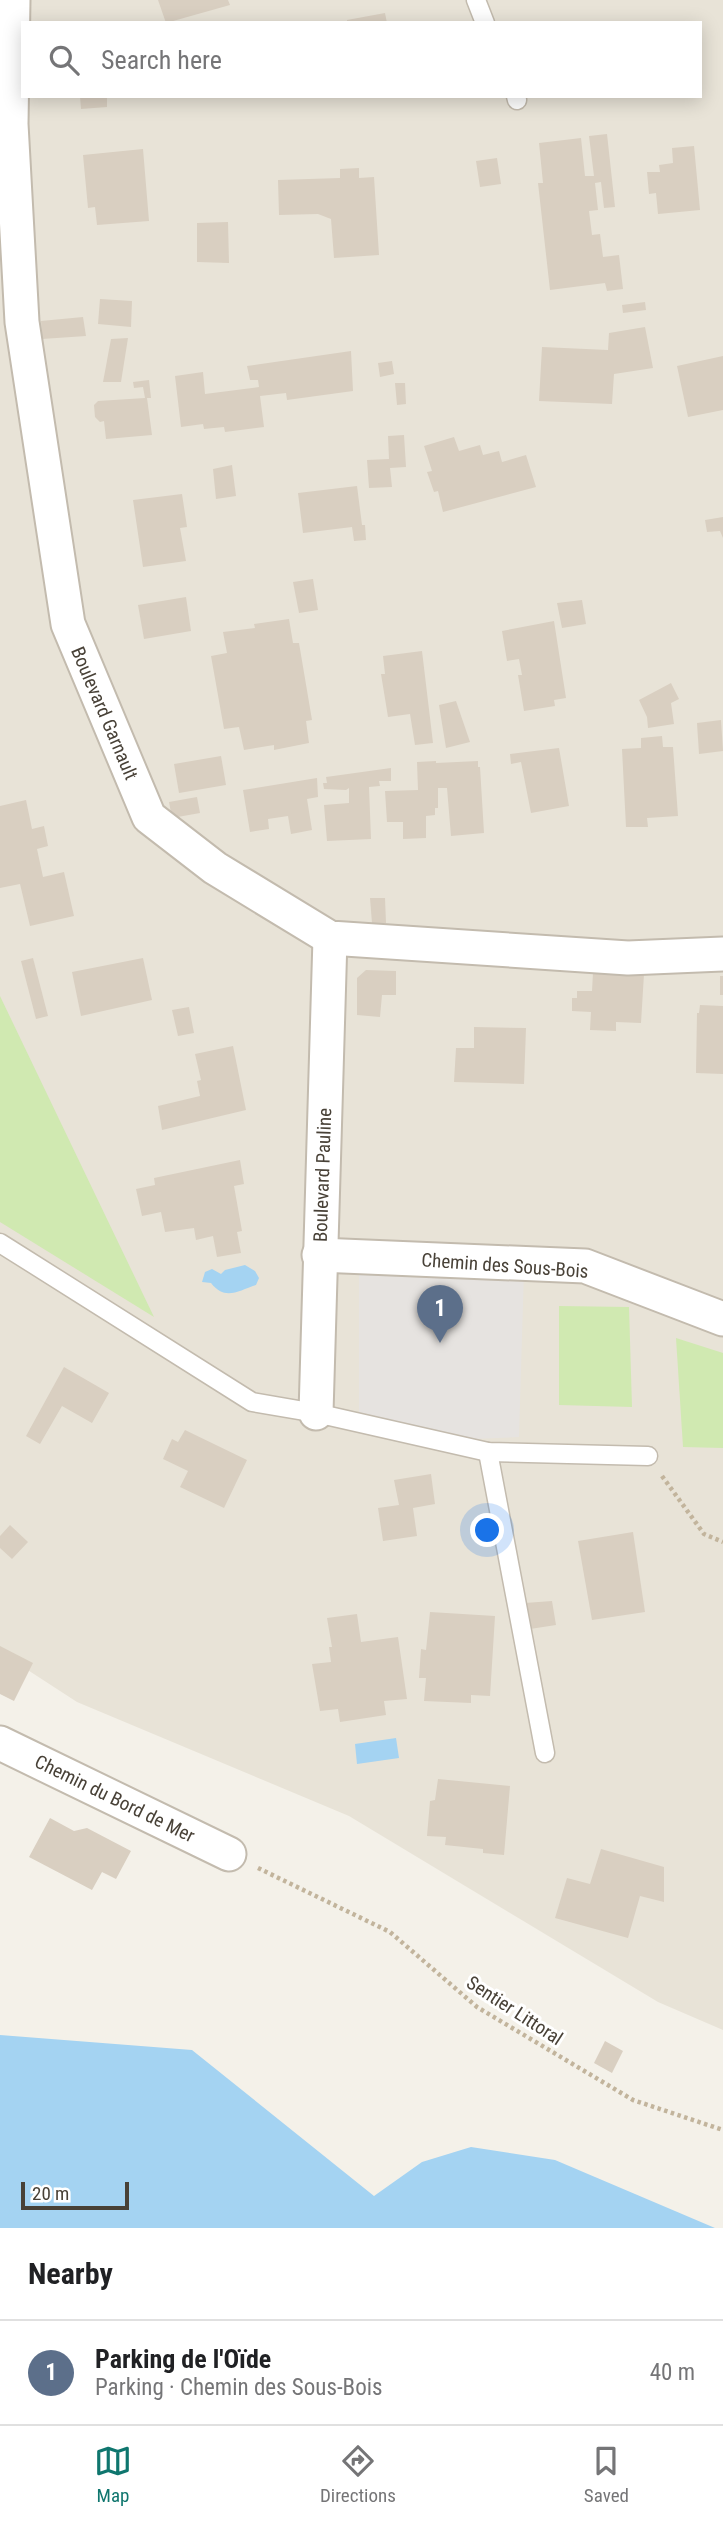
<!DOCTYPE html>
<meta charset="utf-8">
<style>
body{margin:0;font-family:"Roboto Condensed",sans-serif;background:#f2f2f2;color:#202124}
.scale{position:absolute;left:21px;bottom:18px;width:108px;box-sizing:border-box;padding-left:7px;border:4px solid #484137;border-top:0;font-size:19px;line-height:24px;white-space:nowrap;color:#484137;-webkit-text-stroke:5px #fff;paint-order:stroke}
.you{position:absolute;left:488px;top:1531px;width:24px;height:24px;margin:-18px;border:5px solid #fff;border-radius:50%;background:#1a73e8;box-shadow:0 0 0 10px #1a73e833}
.badge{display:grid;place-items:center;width:46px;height:46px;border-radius:50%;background:#0f766e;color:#fff;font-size:23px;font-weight:700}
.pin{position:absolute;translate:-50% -58px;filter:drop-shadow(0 2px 4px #0008)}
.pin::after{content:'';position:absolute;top:37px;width:24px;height:21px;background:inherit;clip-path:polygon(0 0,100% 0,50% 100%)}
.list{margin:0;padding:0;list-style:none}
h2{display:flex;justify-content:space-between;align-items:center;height:91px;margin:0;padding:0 28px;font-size:30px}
h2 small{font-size:23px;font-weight:400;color:#757577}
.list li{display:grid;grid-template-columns:46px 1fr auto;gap:21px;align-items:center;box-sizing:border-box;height:105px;padding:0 28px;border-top:2px solid #e0e0e0}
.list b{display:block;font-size:26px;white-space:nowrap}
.list p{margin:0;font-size:23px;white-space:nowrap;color:#757577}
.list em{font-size:23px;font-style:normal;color:#757577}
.icon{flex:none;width:38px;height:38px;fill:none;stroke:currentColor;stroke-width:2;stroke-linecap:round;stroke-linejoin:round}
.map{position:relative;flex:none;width:723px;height:2228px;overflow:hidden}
.search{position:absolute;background:#fff;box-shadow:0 4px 18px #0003;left:21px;right:21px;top:21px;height:77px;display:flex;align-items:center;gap:18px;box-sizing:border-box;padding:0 24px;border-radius:0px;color:#757577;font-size:26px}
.sheet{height:196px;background:#fff}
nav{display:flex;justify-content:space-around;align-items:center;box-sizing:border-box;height:98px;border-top:2px solid #e0e0e0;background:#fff;font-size:19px;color:#757577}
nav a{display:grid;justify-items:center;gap:4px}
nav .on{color:#0f766e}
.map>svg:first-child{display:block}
.residential{fill:#e8e3d7;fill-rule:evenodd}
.green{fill:#d0e9b1}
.parking{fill:#e6e3e0}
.water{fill:#a4d3f2}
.building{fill:#d9cfc1}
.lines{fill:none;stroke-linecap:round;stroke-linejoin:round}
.service-casing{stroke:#c3bbae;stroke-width:21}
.minor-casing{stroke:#c3bbae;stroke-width:37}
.path{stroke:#c2b49c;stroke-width:4.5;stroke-dasharray:3.5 3.5;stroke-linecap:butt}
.service{stroke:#fff;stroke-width:18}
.minor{stroke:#fff;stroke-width:33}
.labels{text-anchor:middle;stroke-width:6;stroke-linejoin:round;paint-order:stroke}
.street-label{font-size:19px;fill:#484137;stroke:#fff}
</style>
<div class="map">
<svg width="723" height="2228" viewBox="0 0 723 2228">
<rect width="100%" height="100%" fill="#f4f1e9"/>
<path class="residential" d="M0 0H723V2030L658 2002 349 1816 77 1702 0 1652ZM23 23H700V96H23Z"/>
<g class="green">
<path d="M0 996 154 1317 0 1222Z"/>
<path d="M559 1306 629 1307 632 1407 559 1405Z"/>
<path d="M676 1338 723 1353V1448L683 1447Z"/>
</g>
<path class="parking" d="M359 1268 524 1272 519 1437 474 1439 359 1414Z"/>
<g class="water">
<path d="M245 1265 255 1271 259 1278 256 1285C238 1291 225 1301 211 1283L202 1282 205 1272 212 1269 221 1274 225 1270Z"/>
<path d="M396 1738 399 1758 357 1764 355 1744Z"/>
<path d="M0 2035 192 2050 374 2196 422 2162 471 2147 555 2160 715 2228H0Z"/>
</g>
<g class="building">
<path d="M158 0H228L230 5 166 23Z"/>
<path d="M385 13 387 23H347V20Z"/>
<path d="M80 96H107V107L81 109Z"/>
<path d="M607 134 615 207 604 208 601 182 595 183 598 210 589 211 592 235 600 234 603 257 619 255 623 289 607 291 605 283 550 290 538 183H543L539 143 581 138 585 176H594L589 136Z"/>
<path d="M694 146 700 210 658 214 656 193 649 194 647 172H660L659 165 673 163 672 148Z"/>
<path d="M143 149 149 221 97 225 95 207 88 208 83 155Z"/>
<path d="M497 158 501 184 480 187 476 161Z"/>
<path d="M359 168V178L374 177 379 255 334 258 331 219 318 214 279 215 278 180 340 178V169Z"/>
<path d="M228 222 229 263 197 262V223Z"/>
<path d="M100 299 132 301 131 327 98 324Z"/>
<path d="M645 302 646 310 623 313 622 305Z"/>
<path d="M83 317 86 336 42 339 41 321Z"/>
<path d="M645 327 653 368 614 374 612 404 539 401 542 347 608 350 609 333Z"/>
<path d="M128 338 121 382H103L111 339Z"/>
<path d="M351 351 353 391 287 400 286 393 260 396 264 427 225 432 224 427 204 429 203 424 181 427 175 376 203 372 205 394 259 387 258 380H250L247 366Z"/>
<path d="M723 356V410L688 417 677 366Z"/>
<path d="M392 361 394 374 380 377 378 363Z"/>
<path d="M149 380 151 398H147L152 435 106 439 104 421 100 422 95 417 94 405 98 401 145 398 143 387 134 388 133 382Z"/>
<path d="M395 383H405L406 404 397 405Z"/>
<path d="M404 435 406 467 390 468 392 487 369 488 367 460 389 459 388 436Z"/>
<path d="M454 437 459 451 480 445 483 455 499 451 502 462 526 455 536 487 443 512 438 491 434 492 427 472 432 471 424 446Z"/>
<path d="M232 465 236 496 216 499 213 469Z"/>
<path d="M357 486 362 525H365L366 540 354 541 352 527 303 533 298 493Z"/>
<path d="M182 494 187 527 180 528 186 561 143 567 133 500Z"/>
<path d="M723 517V538L720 531 707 532 705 520Z"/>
<path d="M313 579 318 610 299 613 293 582Z"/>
<path d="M186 597 191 631 144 639 138 605Z"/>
<path d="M582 600 586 624 562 628 557 603Z"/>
<path d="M289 619 293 643H299L312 720 306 721 309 743 274 750V745L244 750 239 727 224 729 211 656 227 653 223 632 255 628 254 624Z"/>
<path d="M554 621 566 698 554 700 555 706 524 711 518 675H522L519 659 507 661 502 631Z"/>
<path d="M422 651 433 743 415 745 410 714 388 717 381 674H385L383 656Z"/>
<path d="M671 683 679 699 671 703 674 724 648 728 647 717 639 700Z"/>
<path d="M456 701 470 742 446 748 439 705Z"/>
<path d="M721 720 723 751 699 754 697 723Z"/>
<path d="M662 736 663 747H673L678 816 647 818 648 827H626L622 749 641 748V738Z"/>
<path d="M559 748 569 806 531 813 521 762 511 764 510 754Z"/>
<path d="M221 756 226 785 179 793 174 764Z"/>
<path d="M436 761V763L478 761V767H480L484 833 451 836 447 788H438V808H435V815L426 816V838L403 839V822H387L385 791 418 790 417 762Z"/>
<path d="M391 768V781H379L380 786 369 787 371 839 327 841 324 805 349 803V788L346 790 324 789 323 783H327L326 777Z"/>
<path d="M317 778 318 797 307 799 312 830 291 834 288 816 268 819 269 829 250 832 243 790Z"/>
<path d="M197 797 200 813 172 818 169 802Z"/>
<path d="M26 800 32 829 44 826 48 846 37 849 43 877 64 872 74 916 30 926 20 884 0 888V806Z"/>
<path d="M370 898H385L386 923H372Z"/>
<path d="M33 958 48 1016 36 1019 21 961Z"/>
<path d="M143 958 152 1000 81 1016 72 972Z"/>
<path d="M366 970 396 971V995H382L380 1017 357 1015V978Z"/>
<path d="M593 973 644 974 641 1023 616 1022V1031L590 1030 591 1012 572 1011V998H577V991H592Z"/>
<rect x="720" y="976" width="3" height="19"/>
<path d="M700 1005 723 1006V1074L696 1073 697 1013H699Z"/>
<path d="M189 1007 194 1033 178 1036 172 1010Z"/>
<path d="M474 1027 526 1028 524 1084 454 1082 456 1048H474Z"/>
<path d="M233 1046 246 1110 162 1130 158 1106 200 1096 197 1081 201 1080 195 1054Z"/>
<path d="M240 1160 244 1184 234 1186 242 1231 237 1232 241 1253 217 1257 213 1236 196 1240 194 1228 165 1232 161 1212 142 1216 136 1189 155 1185 154 1178Z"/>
<path d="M64 1367 109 1393 92 1423 62 1406 40 1444 26 1436Z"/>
<path d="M185 1430 247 1460 224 1508 180 1487 188 1471 163 1459 172 1439 178 1442Z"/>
<path d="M431 1474 435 1504 413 1508 417 1536 383 1541 378 1508 399 1505 394 1480Z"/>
<path d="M10 1525 28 1542 12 1559 0 1548V1536Z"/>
<path d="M633 1532 645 1612 592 1620 578 1541Z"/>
<path d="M552 1601 556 1625 530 1629 525 1603Z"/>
<path d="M430 1612 495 1616 490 1696 471 1695V1703L424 1701 426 1678H419L421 1649 426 1650Z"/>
<path d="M357 1614 361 1642 398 1637 407 1699 384 1701 386 1715 340 1722 338 1709 320 1711 312 1664 331 1662 329 1647H332L327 1618Z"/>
<path d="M0 1646 33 1663 14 1701 0 1694Z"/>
<path d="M438 1779 510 1786 504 1855 483 1853V1849L445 1845 446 1837 427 1836 430 1801 435 1800Z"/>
<path d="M50 1818 74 1831 87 1828 131 1851 116 1879 102 1872 92 1890 29 1857Z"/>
<path d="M601 1849 664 1867V1902L640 1896 628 1938 555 1918 567 1878 590 1884Z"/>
<path d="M605 2041 623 2051 612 2073 594 2063Z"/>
</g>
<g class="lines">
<g class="service-casing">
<g id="service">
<path d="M476 0 485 23"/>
<path d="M516 96 517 100"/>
<path d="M0 1243 252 1402 316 1413 488 1452 648 1456"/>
<path d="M488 1452 545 1753"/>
</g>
</g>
<g class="minor-casing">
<g id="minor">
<path d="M13 0 11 124 22 322 68 624 149 817 215 868 330 938 628 958 723 954"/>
<path d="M319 1255 585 1266 723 1319"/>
<path d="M316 1413 330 938"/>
<path d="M0 1743 229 1854"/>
</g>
</g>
<g class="path">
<path d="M662 1476 704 1534 723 1542"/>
<path d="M258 1868 390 1932 477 2007 633 2100 723 2130"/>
</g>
<use href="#service" class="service"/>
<use href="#minor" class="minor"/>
</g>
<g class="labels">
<g class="street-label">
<text transform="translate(105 713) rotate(67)" y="7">Boulevard Garnault</text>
<text transform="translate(322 1175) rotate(-88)" y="7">Boulevard Pauline</text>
<text transform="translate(505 1265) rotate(4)" y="7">Chemin des Sous-Bois</text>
<text transform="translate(115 1798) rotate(26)" y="7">Chemin du Bord de Mer</text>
<text transform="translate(515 2010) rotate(33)" y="7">Sentier Littoral</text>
</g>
</g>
</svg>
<div class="scale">20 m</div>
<div class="you"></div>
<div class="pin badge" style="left:440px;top:1343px;background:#5c6f8a">1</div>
<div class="search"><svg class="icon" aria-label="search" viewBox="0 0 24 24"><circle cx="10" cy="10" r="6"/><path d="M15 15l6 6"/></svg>Search here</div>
</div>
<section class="sheet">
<h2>Nearby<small></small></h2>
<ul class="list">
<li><span class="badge" style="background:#5c6f8a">1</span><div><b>Parking de l'Oïde</b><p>Parking · Chemin des Sous-Bois</p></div><em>40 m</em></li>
</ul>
</section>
<nav>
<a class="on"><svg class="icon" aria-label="map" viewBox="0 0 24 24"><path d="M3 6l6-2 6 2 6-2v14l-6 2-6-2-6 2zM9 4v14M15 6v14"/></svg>Map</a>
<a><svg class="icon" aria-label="directions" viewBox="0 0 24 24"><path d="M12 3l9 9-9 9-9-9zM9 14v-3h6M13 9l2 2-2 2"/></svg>Directions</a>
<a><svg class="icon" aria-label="saved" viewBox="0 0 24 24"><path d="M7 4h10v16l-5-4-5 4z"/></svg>Saved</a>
</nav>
